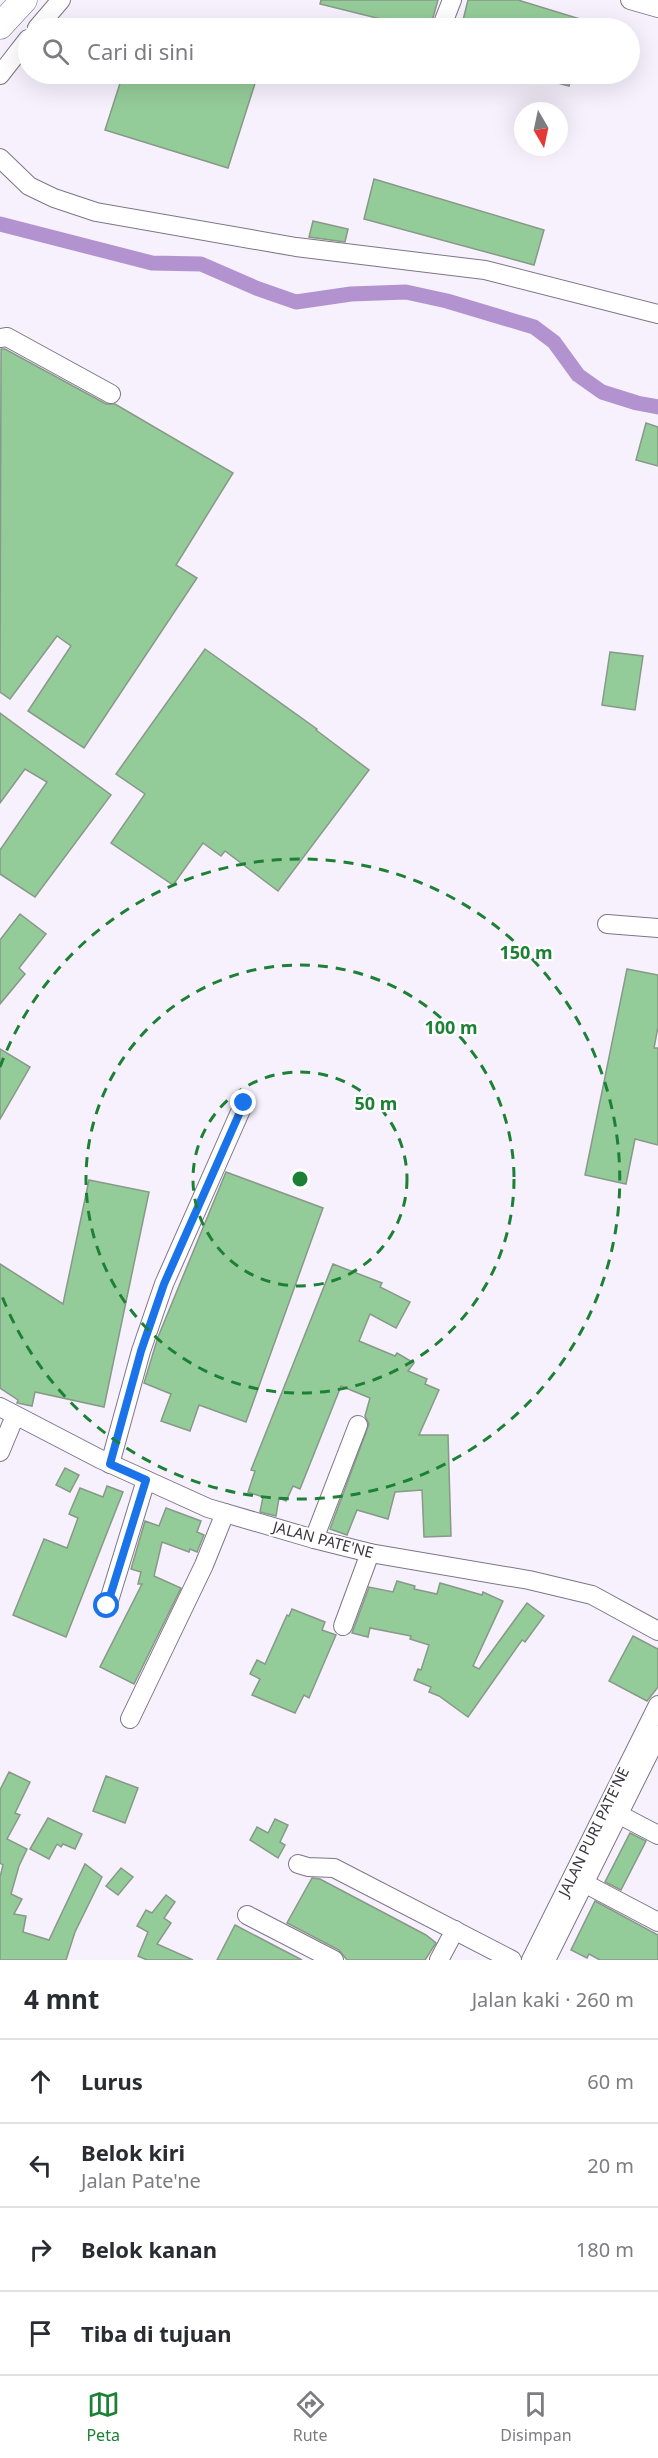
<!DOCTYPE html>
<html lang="id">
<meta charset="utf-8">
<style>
body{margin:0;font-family:"Noto Sans",sans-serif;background:#f2f2f3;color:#2b2b33}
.compass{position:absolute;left:514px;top:102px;width:54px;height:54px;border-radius:50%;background:#fff;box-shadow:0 6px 24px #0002;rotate:171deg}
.stop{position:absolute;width:18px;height:18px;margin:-14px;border:4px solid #1a73e8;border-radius:50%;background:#fff}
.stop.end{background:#1a73e8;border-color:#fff;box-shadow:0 2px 6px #0008}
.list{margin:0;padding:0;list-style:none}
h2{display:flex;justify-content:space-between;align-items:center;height:78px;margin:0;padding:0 24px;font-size:26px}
h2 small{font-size:20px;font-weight:400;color:#7c7c81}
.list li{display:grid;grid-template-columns:39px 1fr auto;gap:18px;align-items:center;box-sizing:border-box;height:84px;padding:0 24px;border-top:2px solid #e1e1e2}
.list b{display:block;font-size:22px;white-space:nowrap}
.list p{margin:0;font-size:20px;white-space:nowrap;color:#7c7c81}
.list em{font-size:20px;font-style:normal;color:#7c7c81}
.icon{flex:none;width:33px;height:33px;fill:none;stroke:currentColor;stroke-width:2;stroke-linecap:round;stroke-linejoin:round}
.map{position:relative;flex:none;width:658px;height:1960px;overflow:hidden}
.search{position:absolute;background:#fff;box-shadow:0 6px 24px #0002;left:18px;right:18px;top:18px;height:66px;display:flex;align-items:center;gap:15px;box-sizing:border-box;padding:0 21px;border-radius:33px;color:#7c7c81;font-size:22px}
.sheet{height:414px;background:#fff}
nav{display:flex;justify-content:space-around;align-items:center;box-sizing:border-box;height:84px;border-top:2px solid #e1e1e2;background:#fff;font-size:16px;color:#7c7c81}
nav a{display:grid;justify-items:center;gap:3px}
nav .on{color:#1c8135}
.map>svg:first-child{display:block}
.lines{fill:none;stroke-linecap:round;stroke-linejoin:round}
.canal{stroke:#b293cf;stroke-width:15}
.building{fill:#94cc99;stroke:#889889;stroke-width:1.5}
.minor-casing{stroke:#7e7587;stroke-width:20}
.highway-casing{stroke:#7e7587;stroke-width:27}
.minor{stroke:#fff;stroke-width:18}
.highway{stroke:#fff;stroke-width:26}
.route{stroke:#1a73e8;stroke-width:8}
.ring{fill:none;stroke:#1c8135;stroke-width:3;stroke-dasharray:10 8}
.labels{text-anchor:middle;stroke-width:4.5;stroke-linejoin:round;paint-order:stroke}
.street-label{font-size:15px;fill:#39353d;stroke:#fff}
.centre{fill:#1c8135;stroke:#fff;stroke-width:3}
.ring-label{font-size:18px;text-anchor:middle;font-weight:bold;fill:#1c8135;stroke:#fff;stroke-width:4.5;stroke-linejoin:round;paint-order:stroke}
</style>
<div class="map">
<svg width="658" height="1960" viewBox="0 0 658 1960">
<rect width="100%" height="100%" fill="#f7f1fd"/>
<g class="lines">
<path class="canal" d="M0 224 152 263 201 264 256 288 296 302 351 294 406 292 447 301 534 327 554 342 578 375 602 392 637 403 658 407"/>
</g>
<g class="building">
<path d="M321 0H438L430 28H417L320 4Z"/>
<path d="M468 0H518L603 26V28H461Z"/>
<path d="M123 74H258L228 168 105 130Z"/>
<path d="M537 74H572L569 86 536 77Z"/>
<path d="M374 179 544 230 534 265 364 219Z"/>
<path d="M313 221 348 229 345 242 309 237Z"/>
<path d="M1 349H5L106 404H115L233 473 176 565 197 578 84 748 28 711 71 646 57 636 10 699 0 692Z"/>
<path d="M646 423 658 427V466L636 460Z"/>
<path d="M205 649 317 729 316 730 369 770 278 891 225 851 221 856 203 843 173 885 111 843 145 794 116 774Z"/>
<path d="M610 652 643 656 635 710 602 705Z"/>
<path d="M0 713 111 795 35 897 0 874V850L47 782 25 769 0 803Z"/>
<path d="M20 914 46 934 19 968 25 974 0 1004V940Z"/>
<path d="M627 969 658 975V1027L654 1048H658V1145L635 1139 626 1184 585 1175Z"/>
<path d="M0 1049 30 1067 0 1119Z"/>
<path d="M226 1172 323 1208 246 1422 199 1405 190 1431 161 1421 171 1394 144 1383 158 1337Z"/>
<path d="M89 1180 149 1192 104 1407 35 1392 32 1406 17 1403 18 1400 0 1388V1264L63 1304Z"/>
<path d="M333 1264 382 1283 380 1287 410 1302 396 1328 370 1314 359 1341 395 1356 397 1353 414 1363 408 1371 427 1379 425 1384 439 1390 419 1435H448L451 1536 424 1537 422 1490 395 1492 388 1519 357 1510 347 1535 330 1529 369 1424 365 1416 370 1398 341 1386 300 1489 293 1486 286 1501 279 1498 276 1516 260 1512 263 1497 248 1492 255 1471 251 1470Z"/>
<path d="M65 1468 79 1475 70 1492 56 1485Z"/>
<path d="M107 1486 123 1492 66 1637 13 1615 44 1539 67 1548 78 1518 69 1514 80 1488 103 1497Z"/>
<path d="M166 1508 201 1521 197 1532 204 1535 197 1552 190 1549 189 1552 162 1542 154 1576 181 1588 134 1684 100 1667 142 1584H138L141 1572 131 1569 145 1521 159 1526Z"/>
<path d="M397 1581 415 1586 414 1589 437 1594 440 1583 482 1595 483 1592 503 1601 473 1666 479 1669 527 1603 544 1616 525 1642 522 1640 468 1717 439 1696 429 1692 431 1687 414 1680 418 1669 421 1670 429 1645 410 1639 411 1636 370 1628 368 1637 352 1633 369 1587 393 1592Z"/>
<path d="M292 1609 325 1622 322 1630 336 1635 309 1698 304 1695 295 1713 252 1695 260 1679 250 1674 257 1660 265 1664 287 1615 289 1616Z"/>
<path d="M633 1636 658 1649V1687L647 1701 609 1681Z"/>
<path d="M9 1772 30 1782 15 1813 20 1815 7 1839 27 1849 19 1866 11 1894 22 1899 14 1914 26 1916 23 1932 49 1940 85 1864 102 1877 75 1932 66 1960H0V1877L3 1865 0 1863V1790Z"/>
<path d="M106 1776 138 1788 125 1823 93 1811Z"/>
<path d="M48 1818 82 1834 75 1849 63 1844 61 1847 57 1844 49 1859 30 1849Z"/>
<path d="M275 1819 288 1825 280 1842 285 1845 278 1858 250 1840 257 1827 268 1833Z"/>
<path d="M630 1833 646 1841 621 1890 605 1882Z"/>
<path d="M121 1868 133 1877 118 1895 106 1886Z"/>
<path d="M312 1878 320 1879 426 1935 436 1943 425 1960H347L339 1950 287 1923Z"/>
<path d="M166 1895 175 1902 164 1918 171 1923 157 1944 193 1960H147L138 1956 148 1932 137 1926 146 1910 152 1913Z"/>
<path d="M595 1901 658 1935V1960H600L589 1954 587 1958 571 1950Z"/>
<path d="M235 1925 277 1947 302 1960H217Z"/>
</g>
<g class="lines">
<g class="minor-casing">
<g id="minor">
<path d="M630 0 658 8"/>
<path d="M37 28 61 0"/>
<path d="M441 28 452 0"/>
<path d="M0 75 28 39"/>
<path d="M0 158 29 186 54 198 96 212 296 247 485 270 658 314"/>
<path d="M0 338 7 337 111 394"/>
<path d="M607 924 658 928"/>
<path d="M0 1407 100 1459 208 1508 314 1539 370 1553 529 1580 592 1595 658 1631"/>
<path d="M0 1452 15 1416"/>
<path d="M110 1464 141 1351 164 1284 244 1103"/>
<path d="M314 1539 358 1425"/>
<path d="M107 1607 146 1480"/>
<path d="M343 1626 370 1553"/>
<path d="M130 1719 204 1565 225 1513"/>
<path d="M618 1814 658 1835"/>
<path d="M298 1864 308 1867 334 1868 512 1960"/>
<path d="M584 1883 658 1922"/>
<path d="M247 1915 334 1960"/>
<path d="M439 1960 455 1930"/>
<path d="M531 1960 658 1705"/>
<path d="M546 1960 658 1735"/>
</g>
</g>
<g class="highway-casing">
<path id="highway" d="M0 26 24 0"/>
</g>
<use href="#minor" class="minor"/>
<use href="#highway" class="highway"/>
</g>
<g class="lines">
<path class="route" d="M107 1606 146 1480 110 1464 141 1351 164 1284 244 1103"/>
</g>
<g class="ring">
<circle cx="300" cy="1179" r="107"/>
<circle cx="300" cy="1179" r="214"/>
<path d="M0 1067A320 320 0 1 1 0 1291"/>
</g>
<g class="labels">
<g class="street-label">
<text transform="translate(323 1540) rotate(15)" y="5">JALAN PATE'NE</text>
<text transform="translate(594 1832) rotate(-64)" y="5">JALAN PURI PATE'NE</text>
</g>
</g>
<circle cx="300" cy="1179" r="9" class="centre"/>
<g class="ring-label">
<text x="526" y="959">150 m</text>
<text x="451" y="1034">100 m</text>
<text x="376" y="1110">50 m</text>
</g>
</svg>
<svg class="compass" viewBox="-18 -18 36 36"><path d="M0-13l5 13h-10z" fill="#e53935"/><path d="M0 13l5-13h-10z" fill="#7c7c81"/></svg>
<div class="stop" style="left:107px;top:1606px"></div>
<div class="stop end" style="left:244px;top:1103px"></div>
<div class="search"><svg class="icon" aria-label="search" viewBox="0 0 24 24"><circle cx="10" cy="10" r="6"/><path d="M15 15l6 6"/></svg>Cari di sini</div>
</div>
<section class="sheet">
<h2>4 mnt<small>Jalan kaki · 260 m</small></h2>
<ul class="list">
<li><svg class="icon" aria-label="ahead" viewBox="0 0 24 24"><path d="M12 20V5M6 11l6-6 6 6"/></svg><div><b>Lurus</b></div><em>60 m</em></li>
<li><svg class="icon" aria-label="left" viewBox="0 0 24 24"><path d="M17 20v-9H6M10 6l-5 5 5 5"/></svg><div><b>Belok kiri</b><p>Jalan Pate'ne</p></div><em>20 m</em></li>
<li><svg class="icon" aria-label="right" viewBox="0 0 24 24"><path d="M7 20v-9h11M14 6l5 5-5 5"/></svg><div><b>Belok kanan</b></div><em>180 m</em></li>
<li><svg class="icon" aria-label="arrive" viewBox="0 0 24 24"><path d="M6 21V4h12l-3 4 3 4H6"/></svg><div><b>Tiba di tujuan</b></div></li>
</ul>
</section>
<nav>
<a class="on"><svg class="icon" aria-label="map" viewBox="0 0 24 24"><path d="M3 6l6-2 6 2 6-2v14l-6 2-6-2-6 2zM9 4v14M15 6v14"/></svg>Peta</a>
<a><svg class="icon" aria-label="directions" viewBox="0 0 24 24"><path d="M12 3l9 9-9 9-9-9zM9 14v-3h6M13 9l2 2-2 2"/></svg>Rute</a>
<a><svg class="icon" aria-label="saved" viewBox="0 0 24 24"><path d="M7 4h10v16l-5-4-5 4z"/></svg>Disimpan</a>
</nav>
